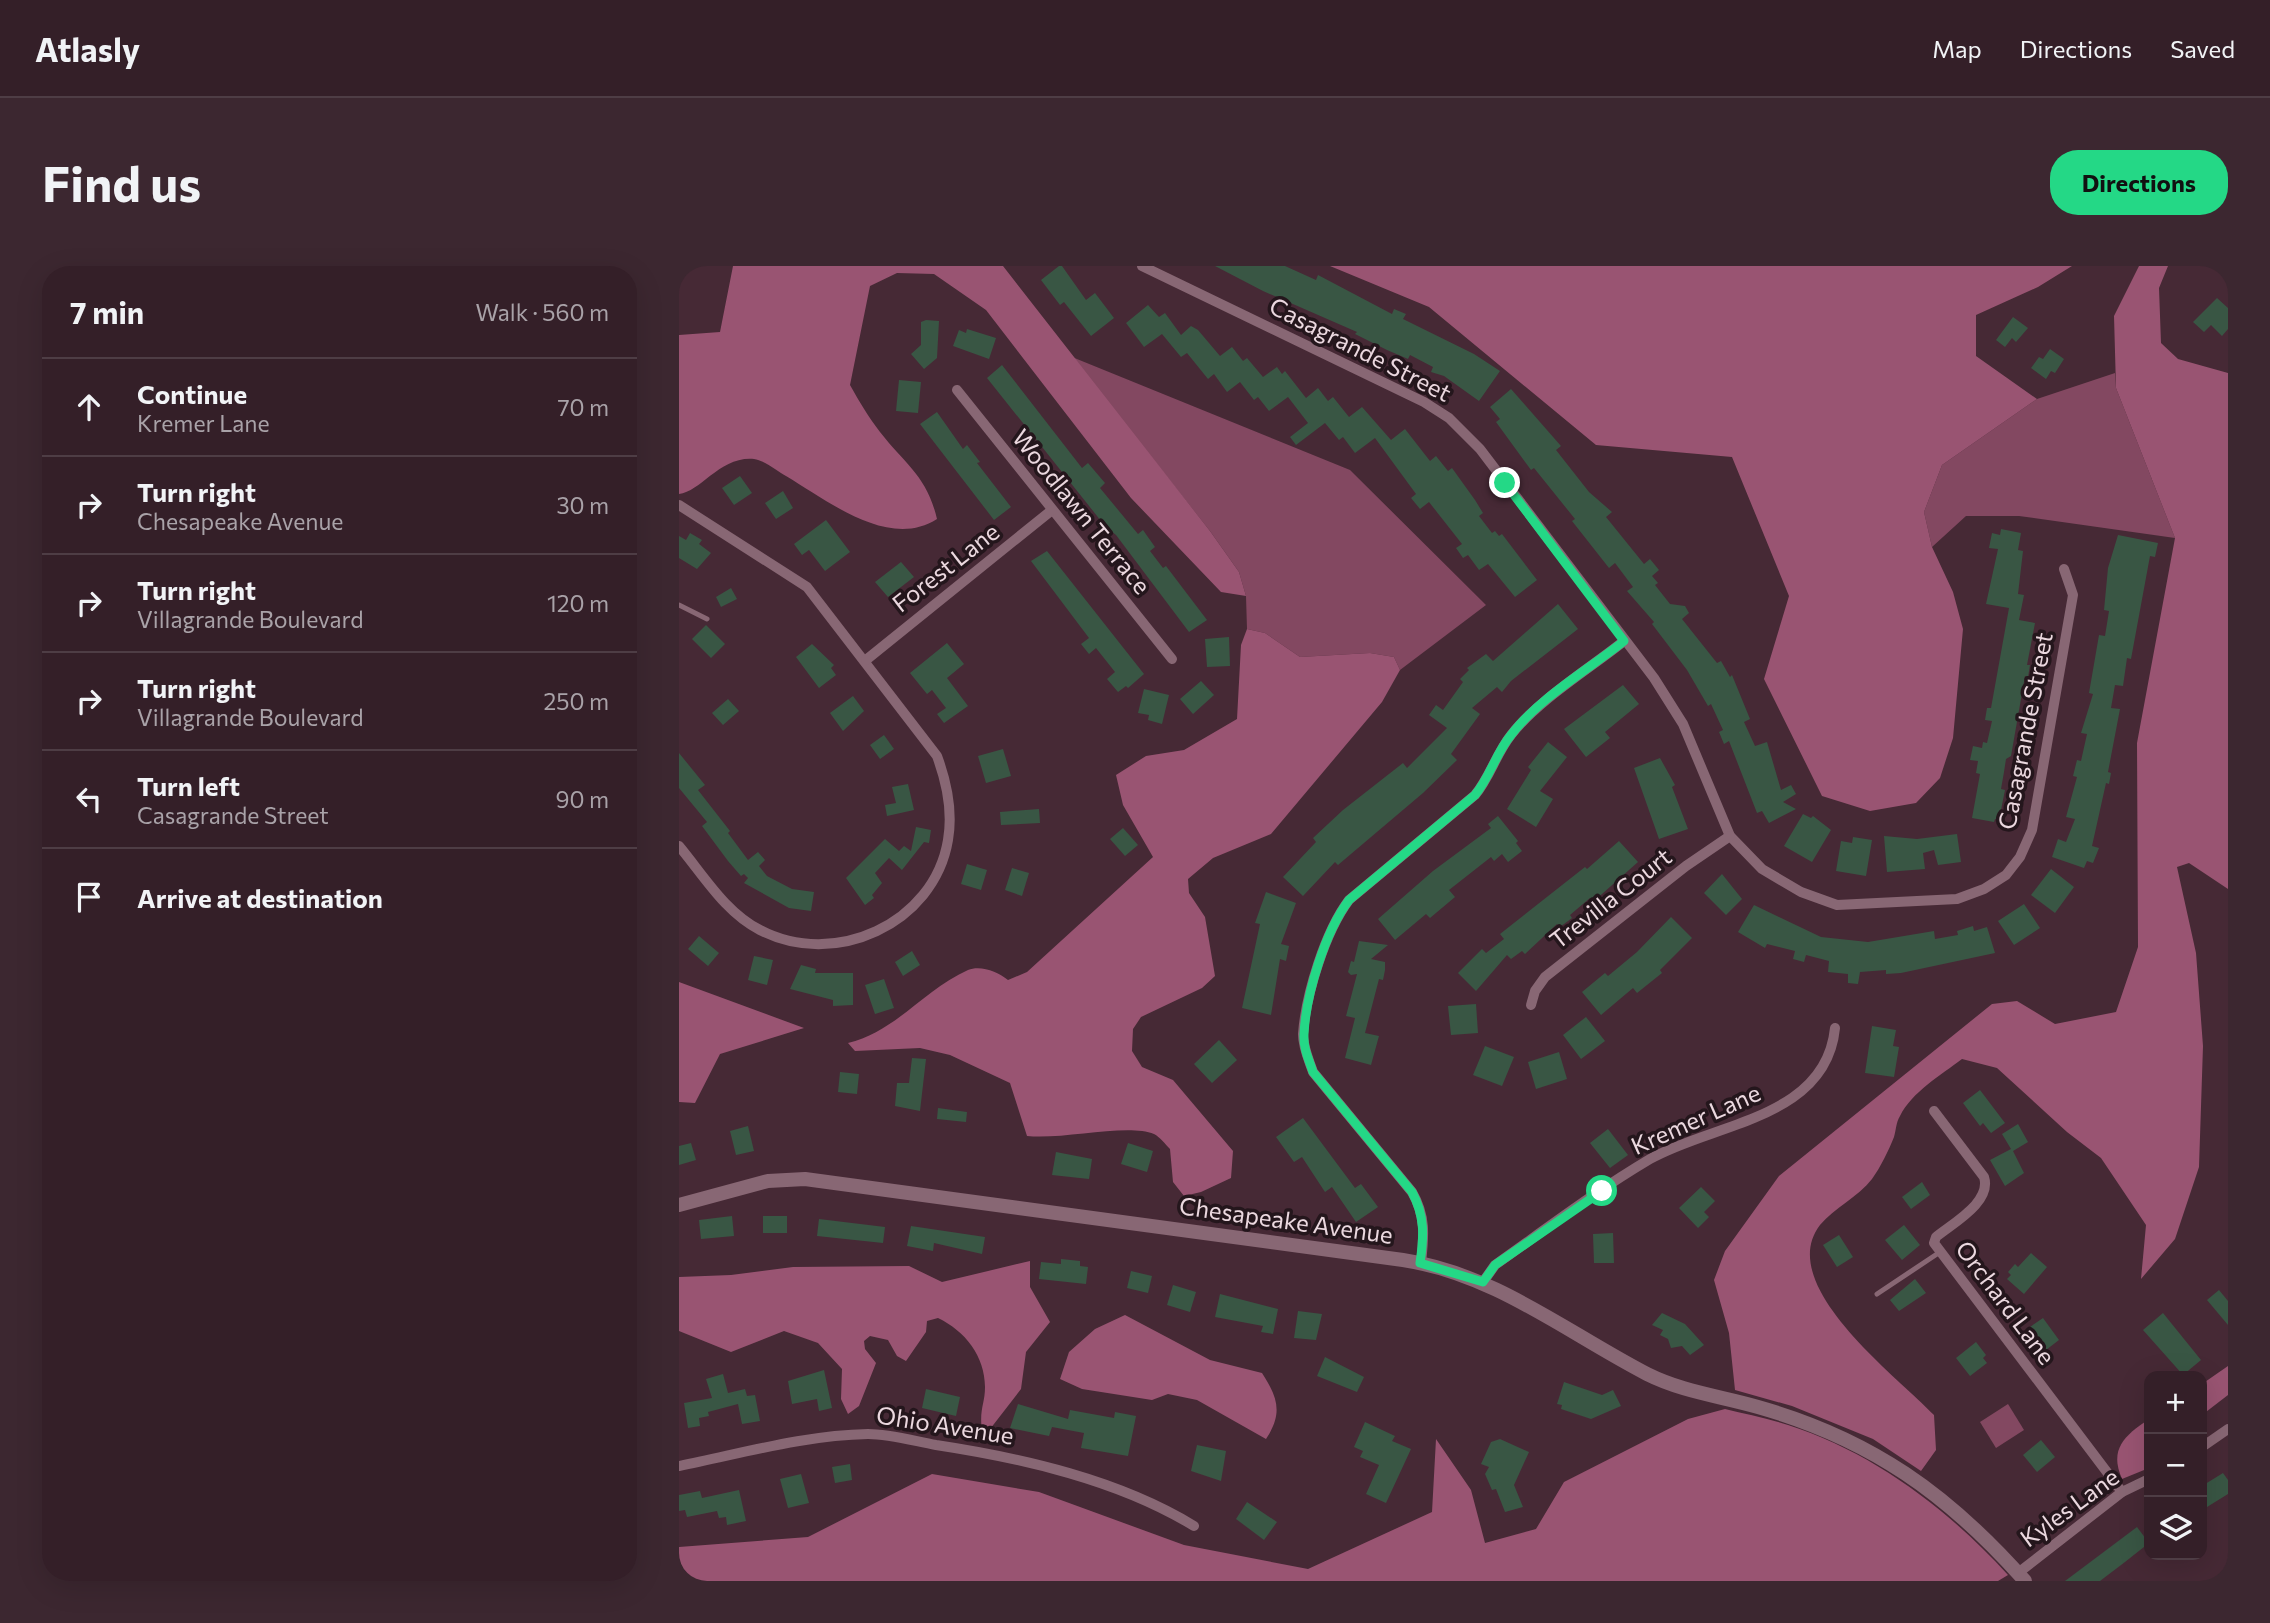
<!DOCTYPE html>
<meta charset="utf-8">
<style>
body{margin:0;font-family:Commissioner,sans-serif;background:#3c2730;color:#f1f3f6}
.controls{position:absolute;right:21px;bottom:21px;display:grid;overflow:hidden;border-radius:14px;box-shadow:0 7px 28px #0002}
.controls button{width:63px;height:63px;display:grid;place-items:center;padding:0;border:0;border-bottom:2px solid #4e3d45;background:#341f28;color:#f1f3f6;font:35px sans-serif}
.stop{position:absolute;width:21px;height:21px;margin:-16px;border:5px solid #24d886;border-radius:50%;background:#fff}
.stop.end{background:#24d886;border-color:#fff;box-shadow:0 2px 7px #0008}
.list{margin:0;padding:0;list-style:none}
h2{display:flex;justify-content:space-between;align-items:center;height:91px;margin:0;padding:0 28px;font-size:30px}
h2 small{font-size:23px;font-weight:400;color:#a9a2a8}
.list li{display:grid;grid-template-columns:46px 1fr auto;gap:21px;align-items:center;box-sizing:border-box;height:98px;padding:0 28px;border-top:2px solid #4e3d45}
.list b{display:block;font-size:26px;white-space:nowrap}
.list p{margin:0;font-size:23px;white-space:nowrap;color:#a9a2a8}
.list em{font-size:23px;font-style:normal;color:#a9a2a8}
.icon{flex:none;width:38px;height:38px;fill:none;stroke:currentColor;stroke-width:2;stroke-linecap:round;stroke-linejoin:round}
.map{position:relative;flex:none;width:1549px;height:1315px;overflow:hidden;border-radius:28px}
header{display:flex;align-items:center;gap:42px;box-sizing:border-box;height:98px;padding:0 35px;background:#341f28;border-bottom:2px solid #4e3d45}
header strong{font-size:33px}
nav{display:flex;gap:38px;margin-inline-start:auto;font-size:24px}
.intro{display:flex;align-items:center;justify-content:space-between;box-sizing:border-box;height:168px;padding:0 42px}
h1{margin:0;font-size:49px}
.button{padding:18px 32px;border-radius:28px;background:#24d886;color:#111;font-size:24px;font-weight:700}
main{display:flex;gap:42px;padding:0 42px}
aside{flex:1;background:#341f28;border-radius:28px;box-shadow:0 7px 28px #0002}
.map>svg:first-child{display:block}
.green{fill:#834861}
.forest{fill:#995472}
.building{fill:#395644}
.lines{fill:none;stroke-linecap:round;stroke-linejoin:round}
.service{stroke:#886774;stroke-width:5}
.minor{stroke:#886774;stroke-width:10}
.tertiary{stroke:#886774;stroke-width:14}
.route{stroke:#24d886;stroke-width:9}
.labels{text-anchor:middle;stroke-width:7;stroke-linejoin:round;paint-order:stroke}
.street-label{font-size:24px;fill:#ebd8df;stroke:#24161c}
</style>
<header>
<strong>Atlasly</strong>
<nav><a>Map</a><a>Directions</a><a>Saved</a></nav>
</header>
<div class="intro"><h1>Find us</h1><a class="button">Directions</a></div>
<main>
<aside>
<h2>7 min<small>Walk · 560 m</small></h2>
<ul class="list">
<li><svg class="icon" aria-label="ahead" viewBox="0 0 24 24"><path d="M12 20V5M6 11l6-6 6 6"/></svg><div><b>Continue</b><p>Kremer Lane</p></div><em>70 m</em></li>
<li><svg class="icon" aria-label="right" viewBox="0 0 24 24"><path d="M7 20v-9h11M14 6l5 5-5 5"/></svg><div><b>Turn right</b><p>Chesapeake Avenue</p></div><em>30 m</em></li>
<li><svg class="icon" aria-label="right" viewBox="0 0 24 24"><path d="M7 20v-9h11M14 6l5 5-5 5"/></svg><div><b>Turn right</b><p>Villagrande Boulevard</p></div><em>120 m</em></li>
<li><svg class="icon" aria-label="right" viewBox="0 0 24 24"><path d="M7 20v-9h11M14 6l5 5-5 5"/></svg><div><b>Turn right</b><p>Villagrande Boulevard</p></div><em>250 m</em></li>
<li><svg class="icon" aria-label="left" viewBox="0 0 24 24"><path d="M17 20v-9H6M10 6l-5 5 5 5"/></svg><div><b>Turn left</b><p>Casagrande Street</p></div><em>90 m</em></li>
<li><svg class="icon" aria-label="arrive" viewBox="0 0 24 24"><path d="M6 21V4h12l-3 4 3 4H6"/></svg><div><b>Arrive at destination</b></div></li>
</ul>
</aside>
<div class="map">
<svg width="1549" height="1315" viewBox="0 0 1549 1315">
<rect width="100%" height="100%" fill="#462935"/>
<g class="green">
<path d="M393 91 671 204 807 339 721 404 715 391 691 387 621 391 586 367 568 363 567 330 560 306 531 265Z"/>
<path d="M1436 107 1437 122 1496 272 1340 250H1287L1253 281 1245 246 1263 199 1358 133Z"/>
<path d="M1329 1138 1345 1164 1317 1182 1301 1156Z"/>
</g>
<g class="forest">
<path d="M54 0H324L531 265 560 306 567 330 542 326 452 232 307 44 255 8 218 7 191 20 171 119C180 135 190 152 201 166 226 198 248 210 258 253 210 284 149 235 107 210 98 205 85 194 75 193 41 190 22 226 0 228V69L41 66Z"/>
<path d="M651 0H1393L1359 21 1297 49V90L1358 133 1263 199 1245 246 1253 281 1274 326 1284 363 1274 472 1261 512 1237 537 1191 545 1143 530 1085 413 1110 330 1053 191 917 179 750 41Z"/>
<path d="M1460 0H1489L1480 22 1482 77 1499 93 1549 107V623L1510 597 1498 601 1517 687 1524 780 1520 901 1496 973 1462 1013 1467 959 1422 892 1388 866 1318 802 1283 793C1262 809 1233 826 1221 850 1217 856 1217 865 1215 871 1210 884 1201 902 1193 913 1179 931 1155 942 1141 959 1095 1019 1219 1111 1255 1149L1257 1184 1242 1205 1194 1173 1113 1140 1056 1124 1050 1067 1035 1014 1046 985 1100 910 1313 738 1338 735 1376 758 1437 746 1459 681 1458 477 1496 272 1437 122 1435 50Z"/>
<path d="M568 363 586 367 621 391 691 387 715 391 721 404 703 436 592 568 534 592 509 613 510 627 526 651 536 710 523 722 462 751 454 763 453 785 463 801 494 814 554 885 552 912 522 926 505 930 494 916 491 883C486 878 481 871 475 868 448 857 384 874 348 870L331 817 271 789 241 782 176 785 169 777C216 766 246 723 289 704 302 699 319 706 329 714L348 706 474 591 444 539 437 509 467 490 505 484 558 453 562 379Z"/>
<path d="M0 716 125 762 41 788 16 837 0 836Z"/>
<path d="M351 995V1021L371 1056 347 1086 342 1123 308 1167 303 1165C300 1143 306 1138 306 1121 306 1090 286 1065 259 1052L248 1055 247 1066 227 1095 218 1090 209 1074 191 1070 185 1075 186 1083 197 1097 180 1140 169 1148 162 1133 163 1103 139 1077 105 1065 52 1086 0 1065V1011L52 1009 114 1001 230 1000 263 1016Z"/>
<path d="M446 1049 531 1094 583 1107C599 1132 604 1147 587 1173L518 1134 489 1128 473 1134 403 1123 381 1113 390 1086 416 1063Z"/>
<path d="M1549 1100V1129L1523 1149V1118Z"/>
<path d="M1046 1143C1066 1148 1088 1152 1109 1159 1194 1186 1270 1244 1329 1309L1319 1315H0V1281L129 1271 253 1208 360 1226 505 1279 629 1303 753 1246 757 1173 792 1224 806 1277 857 1263 885 1216 1009 1153Z"/>
<path d="M1470 1153V1202L1443 1213C1430 1183 1445 1170 1470 1153Z"/>
</g>
<g class="building">
<path d="M380 0H383L407 34 416 27 435 52 412 70 385 36 381 39 362 14Z"/>
<path d="M536 0H606L637 14 639 9 713 48 715 43 727 48 724 53 795 88 821 105 800 135 765 110 752 106 754 101 731 89 729 93 708 84 676 68 678 66 584 25Z"/>
<path d="M1538 32 1549 42V63L1543 70 1532 59 1525 66 1514 56Z"/>
<path d="M469 39 480 51 486 47 502 69 512 60 519 64 541 90 553 81 564 95 568 92 584 111 598 101 603 108 606 105 627 132 639 122 649 135 654 131 670 151 683 141 712 174 726 163 751 195 757 190 769 205 773 202 796 234 804 247 800 250 813 267 816 265 820 270 823 268 858 314 836 331 809 298 800 304 789 289 784 292 777 282 783 278 750 236 741 243 732 232 737 228 696 172 676 187 664 171 660 174 646 157 617 179 611 171 629 157 609 131 590 145 579 131 575 134 561 116 548 126 535 108 529 113 508 87 502 91 483 68 465 81 447 57Z"/>
<path d="M1334 51 1349 62 1337 76 1333 72 1326 81 1317 74Z"/>
<path d="M247 54 260 55 258 92 245 103 232 88 242 79V56Z"/>
<path d="M288 63 317 72 310 93 274 80 280 64 287 67Z"/>
<path d="M1371 83 1385 93 1376 107 1372 105 1367 113 1352 102 1360 91 1364 93Z"/>
<path d="M323 99 403 202 409 197 426 217 421 222 459 268 464 264 476 281 471 285 484 302 487 300 528 354 510 366 437 269 426 260 308 112Z"/>
<path d="M220 114 242 116 239 147 217 145Z"/>
<path d="M832 123 882 180 877 184 910 226 933 246 927 251 965 298 971 293 980 304 973 310 979 317 976 319 991 338 1006 340 1010 347 1003 353 1038 397 1042 395 1051 411 1053 409 1071 453 1065 456 1076 480 1088 476 1102 524 1112 519 1117 528 1104 536 1117 543 1090 557 1083 545 1078 547 1050 475 1045 478 1040 466 1044 464 1032 438 1029 440 1008 404 973 358 975 356 948 325 954 321 936 297 930 302 893 255 896 253 855 202 852 204 817 156 821 153 811 141Z"/>
<path d="M258 146 284 183 288 179 301 196 298 197 332 241 315 254 241 158Z"/>
<path d="M61 210 73 227 55 239 43 222Z"/>
<path d="M104 225 114 242 97 253 86 237Z"/>
<path d="M147 254 171 286 146 305 130 284 123 289 115 278Z"/>
<path d="M1322 263 1342 267 1339 284 1344 285 1339 328 1345 329 1340 354 1356 357 1348 399H1351L1349 411 1346 410 1332 490 1327 493 1325 506 1322 523 1326 524 1320 554 1316 553 1315 556 1293 552 1301 508 1297 507 1299 495 1291 494 1294 480 1303 482 1304 476 1308 477 1313 455 1306 454 1308 442H1312L1330 342 1307 338 1319 283 1310 282 1313 267 1321 269Z"/>
<path d="M11 267 23 274 20 278 32 287 18 303 0 292V270L7 274Z"/>
<path d="M1439 269 1479 277 1476 291 1471 290 1452 393 1448 392 1444 420 1436 419 1432 442 1441 443 1429 506 1432 507 1430 518 1427 517 1413 580 1420 582 1414 597 1408 595 1405 602 1373 591 1379 573 1387 576 1396 553 1387 551 1398 511 1394 510 1398 494 1402 495 1408 468 1402 467 1414 428 1410 427 1420 369 1426 370 1430 345 1425 344 1429 302Z"/>
<path d="M368 285 465 408 449 422 447 420 439 426 428 413 436 406 417 382 410 388 402 378 410 372 352 295Z"/>
<path d="M222 296 235 311 209 331 196 316Z"/>
<path d="M52 322 58 333 42 341 37 331Z"/>
<path d="M879 338 899 363 832 415 823 426 818 421 793 442 801 448 772 488 778 494 744 527 659 599 656 596 624 630 604 611 637 576 634 572 664 544 724 497 728 502 768 462 750 449 757 439 764 444 784 416 781 413 790 404 788 402 807 388 814 395Z"/>
<path d="M27 359 46 378 32 392 13 373Z"/>
<path d="M550 371 551 400 528 401 526 373Z"/>
<path d="M268 377 285 398 268 412 289 440 265 457 258 448 267 442 253 424 248 428 231 407Z"/>
<path d="M133 378 155 399 152 402 157 409 140 422 117 391Z"/>
<path d="M522 415 535 429 514 448 501 433Z"/>
<path d="M944 419 960 438 926 466 931 472 907 491 885 463Z"/>
<path d="M465 423 490 429 483 458 469 454 470 449 459 447Z"/>
<path d="M174 430 185 445 164 465 151 447Z"/>
<path d="M49 433 60 445 44 459 33 447Z"/>
<path d="M205 469 215 483 201 493 191 479Z"/>
<path d="M869 476 888 491 861 525 874 533 857 561 828 543 852 504 849 501Z"/>
<path d="M324 483 332 510 307 517 299 490Z"/>
<path d="M0 487 26 519 19 524 51 565 49 567 69 594 79 586 86 594 80 600 88 610 113 623 135 626 132 645 110 642 65 617 69 612 65 608 62 610 49 595 23 560 28 556 0 522Z"/>
<path d="M981 492 996 519 993 521 1009 563 980 573 955 502Z"/>
<path d="M229 518 235 544 208 550 206 539 217 537 213 521Z"/>
<path d="M360 543 361 557 322 559 321 546Z"/>
<path d="M1124 548 1132 552 1134 550 1152 564 1133 596 1105 580Z"/>
<path d="M819 550 839 575 837 577 843 585 829 596 823 588 815 595 812 591 770 624 776 631 751 652 747 648 716 674 699 653 754 605 812 562 809 558Z"/>
<path d="M237 561 252 564 250 577 245 576 223 604 210 592 196 607 203 617 193 629 195 632 186 639 167 612 206 573 220 585 225 580 232 585Z"/>
<path d="M444 562 459 579 446 590 431 573Z"/>
<path d="M1278 568 1282 596 1259 599 1255 584 1244 587 1246 603 1208 606 1205 570 1238 573Z"/>
<path d="M1174 571 1193 574 1187 610 1157 605 1162 575 1173 577Z"/>
<path d="M940 575 959 596 914 636 911 632 891 649 893 652 881 661 878 658 846 688 843 685 832 693 828 689 797 725 779 707 803 683 807 687 825 673 821 668 906 601 908 603Z"/>
<path d="M288 598 308 604 302 624 282 618Z"/>
<path d="M333 602 350 607 343 630 326 624Z"/>
<path d="M1372 603 1395 621 1376 647 1352 629Z"/>
<path d="M1043 608 1063 633 1047 649 1025 627Z"/>
<path d="M587 626 617 637 602 678 610 680 607 695 601 693 592 749 563 742 581 658 576 657Z"/>
<path d="M1345 638 1361 662 1335 679 1319 655Z"/>
<path d="M1075 639 1142 671 1189 676 1255 665 1256 673 1279 669 1278 665 1294 660 1295 665 1308 661 1316 687 1222 707 1207 708V704L1181 706 1179 718 1169 717V708L1149 706 1150 695 1127 689 1125 696 1114 693 1116 685 1088 678 1086 682 1059 666Z"/>
<path d="M992 651 1013 672 981 704 983 707 958 727 954 722 922 749 903 726 926 707 929 710 958 686Z"/>
<path d="M20 670 40 687 29 700 9 683Z"/>
<path d="M680 675 709 679 692 693 706 696V704L704 714 700 713 686 767 700 770 692 799 666 792 676 752 667 750 678 708 672 709 669 706 672 695 675 696Z"/>
<path d="M233 685 241 699 224 710 216 696Z"/>
<path d="M75 690 94 694 88 719 69 714Z"/>
<path d="M122 699 137 703 136 707H174V739L154 740V734L111 723Z"/>
<path d="M205 713 215 742 196 748 186 719Z"/>
<path d="M797 738 799 767 772 769 769 740Z"/>
<path d="M907 751 926 775 902 793 884 769Z"/>
<path d="M1193 760 1217 764 1214 780 1220 781 1215 811 1186 807Z"/>
<path d="M540 774 558 794 533 817 515 798Z"/>
<path d="M806 780 835 791 823 820 794 809Z"/>
<path d="M880 786 888 813 857 823 849 796Z"/>
<path d="M233 792 247 793 241 845 216 840 218 817H230Z"/>
<path d="M161 806 180 808 178 828 159 826Z"/>
<path d="M1301 824 1326 857 1312 867 1304 857 1301 860 1284 837Z"/>
<path d="M259 842 288 846 287 856 258 853Z"/>
<path d="M624 852 676 922 682 918 699 941 677 956 653 921 646 926 623 891 615 896 597 871Z"/>
<path d="M1339 858 1349 876 1334 885 1345 907 1326 920 1311 894 1332 883 1323 868Z"/>
<path d="M69 860 75 885 57 889 51 865Z"/>
<path d="M929 863 949 889 931 902 911 877Z"/>
<path d="M12 877 17 894 0 899V880Z"/>
<path d="M449 877 474 885 468 906 442 898Z"/>
<path d="M377 886 413 893 410 913 373 909Z"/>
<path d="M1243 916 1251 929 1232 943 1223 931Z"/>
<path d="M1022 921 1036 935 1025 946 1030 951 1019 962 1000 942Z"/>
<path d="M53 950 55 970 22 973 20 954Z"/>
<rect x="84" y="950" width="24" height="17"/>
<path d="M140 953 206 961 204 977 138 970Z"/>
<path d="M1225 959 1241 979 1223 994 1206 974Z"/>
<path d="M232 960 306 971 303 988 255 977 254 985 228 980Z"/>
<path d="M934 967 935 997H915L914 968Z"/>
<path d="M1160 969 1174 991 1158 1001 1144 979Z"/>
<path d="M1352 987 1368 1001 1345 1028 1328 1013 1332 1009 1329 1006 1336 998 1339 1001Z"/>
<path d="M382 993 401 995V1000L409 1001 407 1018 360 1013 362 996 382 998Z"/>
<path d="M452 1005 473 1010 469 1027 448 1022Z"/>
<path d="M1236 1013 1247 1027 1220 1045 1211 1034Z"/>
<path d="M494 1019 517 1026 511 1046 488 1039Z"/>
<path d="M1540 1024 1549 1035V1059L1528 1034Z"/>
<path d="M541 1028 599 1043 594 1068 582 1066 584 1060 536 1051Z"/>
<path d="M619 1045 643 1048 637 1074 615 1072Z"/>
<path d="M983 1047 1006 1058 1025 1079 1011 1089 1003 1080 992 1082 989 1073 981 1069 984 1064 973 1059Z"/>
<path d="M1484 1047 1522 1094 1504 1109 1464 1064Z"/>
<path d="M1364 1052 1380 1074 1367 1084 1351 1061Z"/>
<path d="M1297 1076 1307 1089 1304 1092 1308 1097 1291 1110 1277 1092Z"/>
<path d="M646 1091 685 1111 678 1126 638 1110Z"/>
<path d="M145 1104 153 1142 140 1145 138 1133 113 1138 109 1115Z"/>
<path d="M44 1108 49 1127 66 1123 68 1130 76 1129 81 1155 63 1158 59 1138 29 1146 30 1150 20 1152 21 1160 9 1162 5 1137 33 1132 27 1113Z"/>
<path d="M885 1116 923 1129 934 1124 942 1140 912 1153 882 1143 883 1139 878 1138Z"/>
<path d="M247 1123 281 1131 277 1150 243 1142Z"/>
<path d="M339 1138 389 1153 391 1144 435 1152 436 1146 457 1150 449 1190 402 1182 405 1167 373 1161 370 1170 331 1162Z"/>
<path d="M686 1156 716 1170 713 1175 732 1183 707 1237 687 1228 700 1199 681 1191 684 1185 675 1181Z"/>
<path d="M821 1173 850 1186 835 1219 844 1241 826 1246 817 1223 813 1224 806 1208 810 1201 802 1198 812 1176Z"/>
<path d="M1362 1174 1376 1191 1358 1206 1344 1189Z"/>
<path d="M518 1179 547 1185 542 1215 512 1205Z"/>
<path d="M171 1198 173 1214 156 1217 153 1201Z"/>
<path d="M1544 1207 1549 1214V1228L1528 1241 1523 1232V1220Z"/>
<path d="M122 1208 130 1237 109 1242 101 1213Z"/>
<path d="M60 1224 67 1255 48 1259 47 1251 40 1252 38 1245 8 1251 6 1244 0 1245V1229L21 1225 23 1232Z"/>
<path d="M568 1236 598 1256 585 1274 557 1253Z"/>
<path d="M1458 1261 1470 1277 1446 1296 1421 1315H1386Z"/>
</g>
<g class="lines">
<g class="service">
<path d="M0 339 28 353"/>
<path d="M1198 1028 1261 986"/>
</g>
<g class="minor">
<path d="M463 0 745 136 770 152 801 183 975 412 1004 458 1051 570 1083 603 1122 626 1158 639 1278 633 1305 623 1327 609 1341 591 1353 564 1394 329 1385 303"/>
<path d="M278 124 493 393"/>
<path d="M0 239 128 321 258 490C268 517 274 545 269 574 255 658 155 703 81 664 46 646 25 610 0 580"/>
<path d="M187 394 373 244"/>
<path d="M852 739 856 725 866 711 1007 600 1051 570"/>
<path d="M1255 845 1305 911C1313 936 1274 957 1257 971L1255 977 1443 1226"/>
<path d="M742 997C745 970 747 950 733 926L634 806C630 794 624 782 624 768 627 728 646 666 670 634L796 529C811 511 817 488 832 469 859 434 910 403 945 375"/>
<path d="M804 1016 816 999C867 963 917 925 971 893 1034 857 1147 853 1156 762"/>
<path d="M1523 1181 1549 1163"/>
<path d="M0 1200C61 1188 126 1169 189 1168 211 1168 235 1175 257 1179 343 1192 440 1214 515 1260"/>
<path d="M1339 1307 1443 1226 1470 1213"/>
</g>
<path class="tertiary" d="M0 939 89 915 126 913 724 994C816 1008 887 1066 968 1108 1004 1126 1041 1130 1079 1141 1192 1173 1269 1228 1346 1315"/>
</g>
<g class="lines">
<path class="route" d="M826 217 945 375C910 403 859 433 832 469 817 487 811 511 796 529L670 634C646 666 627 728 625 768 624 782 630 794 634 806L733 926C746 950 745 970 741 997L804 1016 816 999 923 925"/>
</g>
<g class="labels">
<g class="street-label">
<text transform="translate(681 84) rotate(27)" y="8">Casagrande Street</text>
<text transform="translate(402 246) rotate(51)" y="8">Woodlawn Terrace</text>
<text transform="translate(267 302) rotate(-38)" y="8">Forest Lane</text>
<text transform="translate(1347 465) rotate(-79)" y="8">Casagrande Street</text>
<text transform="translate(932 633) rotate(-38)" y="8">Trevilla Court</text>
<text transform="translate(1017 854) rotate(-24)" y="8">Kremer Lane</text>
<text transform="translate(607 955) rotate(8)" y="8">Chesapeake Avenue</text>
<text transform="translate(1326 1037) rotate(53)" y="8">Orchard Lane</text>
<text transform="translate(266 1160) rotate(9)" y="8">Ohio Avenue</text>
<text transform="translate(1391 1242) rotate(-36)" y="8">Kyles Lane</text>
</g>
</g>
</svg>
<div class="controls">
<button>+</button>
<button>−</button>
<button><svg class="icon" aria-label="layers" viewBox="0 0 24 24"><path d="M12 4l9 5-9 5-9-5zM3 14l9 5 9-5"/></svg></button>
</div>
<div class="stop" style="left:923px;top:925px"></div>
<div class="stop end" style="left:826px;top:217px"></div>
</div>
</main>
